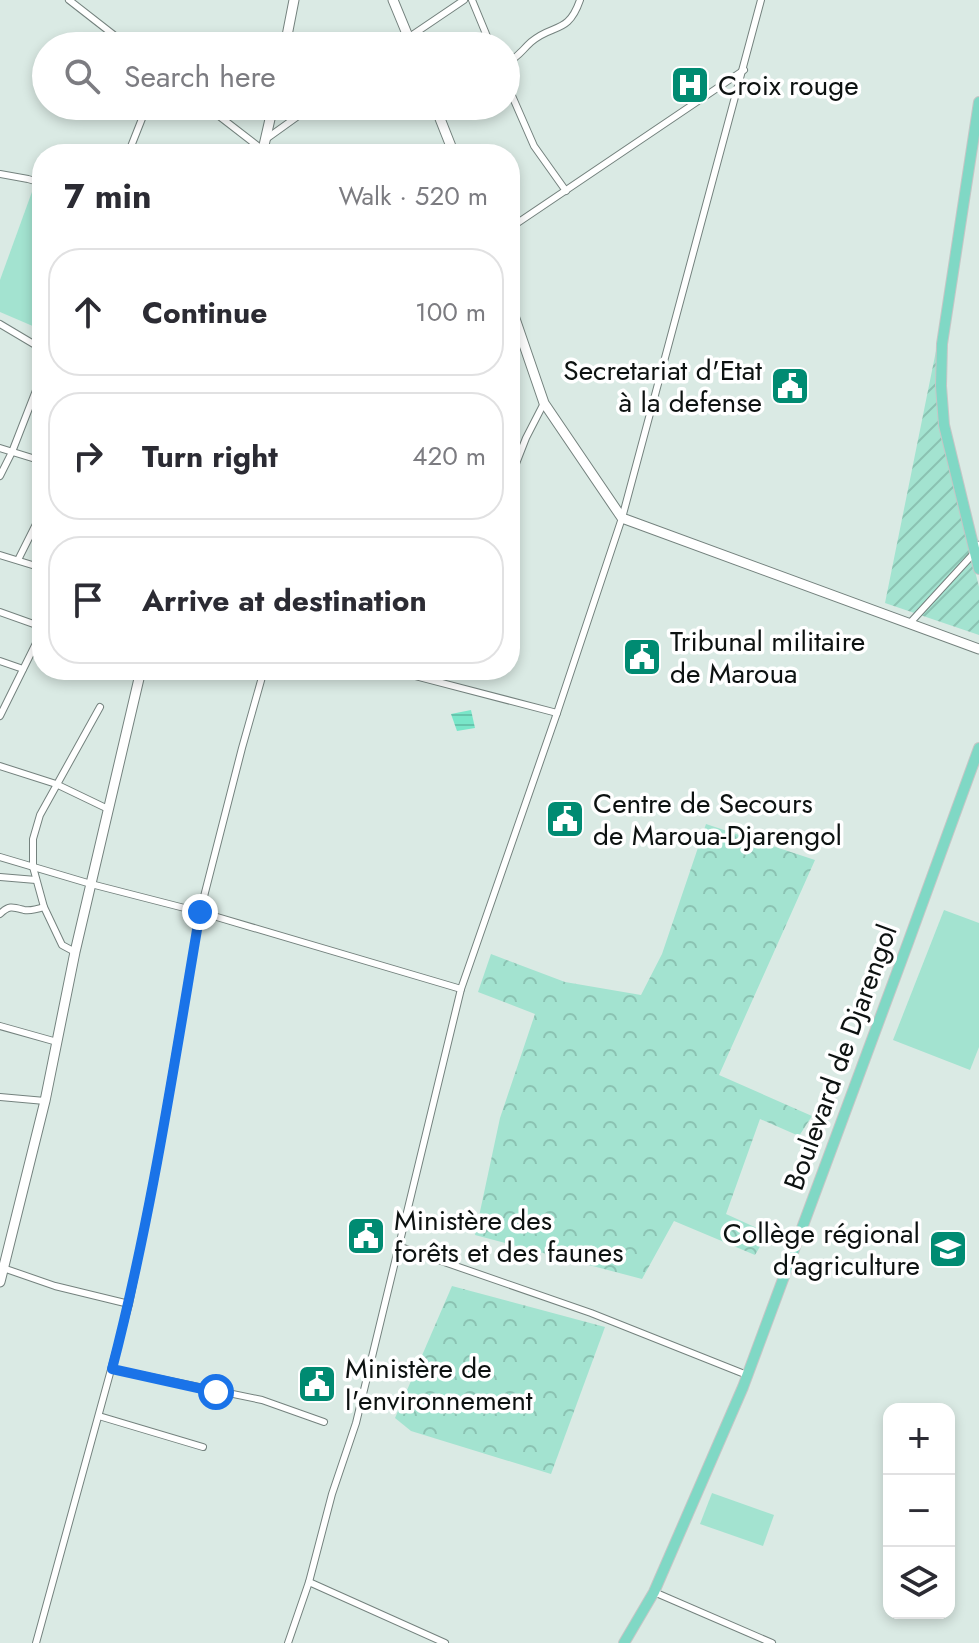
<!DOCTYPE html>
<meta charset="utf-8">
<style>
body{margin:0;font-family:Jost,sans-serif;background:#f7f7f7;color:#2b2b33}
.controls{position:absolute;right:24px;bottom:24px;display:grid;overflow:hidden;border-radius:16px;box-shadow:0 4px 12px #0003}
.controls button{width:72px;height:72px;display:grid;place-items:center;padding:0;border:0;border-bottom:2px solid #e1e1e2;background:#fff;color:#2b2b33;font:40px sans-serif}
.stop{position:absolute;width:24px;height:24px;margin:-18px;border:6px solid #1a73e8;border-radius:50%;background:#fff}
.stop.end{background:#1a73e8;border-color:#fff;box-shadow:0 2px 8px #0008}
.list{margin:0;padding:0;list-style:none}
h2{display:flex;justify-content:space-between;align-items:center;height:104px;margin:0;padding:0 32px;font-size:34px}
h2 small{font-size:26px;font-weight:400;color:#7c7c81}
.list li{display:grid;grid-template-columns:52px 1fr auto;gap:24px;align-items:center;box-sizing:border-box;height:128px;margin:0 16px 16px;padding:0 16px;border:2px solid #e1e1e2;border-radius:32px}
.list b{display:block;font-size:30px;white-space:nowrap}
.list em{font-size:26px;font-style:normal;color:#7c7c81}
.icon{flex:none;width:44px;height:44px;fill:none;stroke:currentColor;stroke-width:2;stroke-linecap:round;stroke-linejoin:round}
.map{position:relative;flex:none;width:979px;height:1643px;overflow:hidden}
.search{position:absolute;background:#fff;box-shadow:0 4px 12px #0003;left:32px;top:32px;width:488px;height:88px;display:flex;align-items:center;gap:20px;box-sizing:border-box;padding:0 28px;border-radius:44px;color:#7c7c81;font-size:30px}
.panel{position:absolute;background:#fff;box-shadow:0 4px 12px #0003;left:32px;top:144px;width:488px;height:536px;border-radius:32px}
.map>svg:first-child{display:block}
.forest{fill:url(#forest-crowns)}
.garden{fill:url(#garden-furrows)}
.pitch{fill:#a3e3d0}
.water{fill:url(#water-rules)}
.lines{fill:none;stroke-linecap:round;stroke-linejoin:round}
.street-casing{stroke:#74827e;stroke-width:8}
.secondary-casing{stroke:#74827e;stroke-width:11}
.primary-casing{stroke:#c5c6c6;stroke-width:12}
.street{stroke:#fff;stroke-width:6}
.secondary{stroke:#fff;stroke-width:9}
.primary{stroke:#80d8c5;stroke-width:10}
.route{stroke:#1a73e8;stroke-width:10}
.labels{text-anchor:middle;stroke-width:7;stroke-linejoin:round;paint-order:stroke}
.poi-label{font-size:28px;fill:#0d1211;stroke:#fff;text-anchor:start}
.street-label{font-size:28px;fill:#0d1211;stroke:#fff}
</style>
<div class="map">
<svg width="979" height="1643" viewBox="0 0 979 1643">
<defs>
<pattern id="forest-crowns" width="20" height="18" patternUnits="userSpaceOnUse" patternTransform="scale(2)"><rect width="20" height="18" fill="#a3e3d0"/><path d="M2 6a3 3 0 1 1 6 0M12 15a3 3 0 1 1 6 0" fill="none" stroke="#8bc2b2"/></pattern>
<pattern id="garden-furrows" width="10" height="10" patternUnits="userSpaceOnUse" patternTransform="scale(2)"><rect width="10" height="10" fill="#a3e3d0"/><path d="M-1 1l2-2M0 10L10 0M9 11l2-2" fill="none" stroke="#8bc2b2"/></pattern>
<pattern id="water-rules" width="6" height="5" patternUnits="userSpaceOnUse" patternTransform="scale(2)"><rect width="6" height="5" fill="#79e6c9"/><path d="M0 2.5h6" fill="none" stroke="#67c4ac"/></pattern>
</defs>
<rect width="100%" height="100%" fill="#daeae4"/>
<g class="forest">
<path d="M706 824 815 860 719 1075 812 1116 799 1136 760 1119 726 1214 768 1233 755 1255 674 1221 642 1279 475 1235 500 1118 535 1014 478 992 491 954 565 982 641 995 662 954Z"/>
<path d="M452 1286 605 1327 551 1474 411 1431 395 1418Z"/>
</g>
<path class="garden" d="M938 341 939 427 979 587V635L885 603Z"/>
<g class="pitch">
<path d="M33 189 42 192V330L0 312V280Z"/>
<path d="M944 910 979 923V1047L970 1070 893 1040Z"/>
<path d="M712 1493 774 1515 763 1546 700 1524Z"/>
</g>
<path class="water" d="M471 710 475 728 457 731 451 714Z"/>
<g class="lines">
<g class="street-casing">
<g id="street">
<path d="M69 0 128 46"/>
<path d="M472 0 491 46"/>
<path d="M396 46 464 0"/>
<path d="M506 63C519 57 521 51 531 42 553 23 568 35 580 0"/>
<path d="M506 82 534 146 566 191"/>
<path d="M206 106 263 150"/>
<path d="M266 139 312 106"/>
<path d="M128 154 147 106"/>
<path d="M0 174 28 179 42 183"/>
<path d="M510 228 744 70"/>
<path d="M0 324 42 349"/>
<path d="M0 448 42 461"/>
<path d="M0 476 12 452 42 375"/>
<path d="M510 479 526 438 544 403"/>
<path d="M0 555 42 568"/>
<path d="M18 560 42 512"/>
<path d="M0 612 42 627"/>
<path d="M909 624 975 552 979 545"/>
<path d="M0 661 23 669"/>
<path d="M392 670 557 713"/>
<path d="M0 716 42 631"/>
<path d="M0 766 56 784 108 809"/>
<path d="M0 857 91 884 200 912 461 989"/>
<path d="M0 877 36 880"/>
<path d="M0 914C9 905 13 907 24 910 31 911 38 909 44 907"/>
<path d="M75 952 62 945 44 907 33 867V839L40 815 100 707"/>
<path d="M0 1026 57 1042"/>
<path d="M0 1097 45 1101"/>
<path d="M398 1246 591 1313 747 1375"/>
<path d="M3 1268 55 1286 129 1304"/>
<path d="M112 1369 262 1400 324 1422"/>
<path d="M99 1416 203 1447"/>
<path d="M309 1582 445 1643"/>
<path d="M654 1592 772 1643"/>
<path d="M36 1643 129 1304 159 1152 200 912 242 748 264 670"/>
<path d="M288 1643 309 1582 332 1494 356 1423 461 989 557 713 622 518 761 0"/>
</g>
</g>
<g class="secondary-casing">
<g id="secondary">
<path d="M393 0 412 46"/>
<path d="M285 46 294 0"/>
<path d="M435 106 454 154"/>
<path d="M262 154 273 106"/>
<path d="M510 304 544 403 622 518 979 649"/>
<path d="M0 1282 45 1101 75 952 141 670"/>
</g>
</g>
<g class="primary-casing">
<g id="primary">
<path d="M979 102 942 344 941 386 944 425 979 569"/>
<path d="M624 1643 654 1592 743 1387 909 940 979 748"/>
</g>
</g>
<use href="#street" class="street"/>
<use href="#secondary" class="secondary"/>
<use href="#primary" class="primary"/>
</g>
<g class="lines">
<path class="route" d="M200 912C174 1065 151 1219 112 1369L216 1392"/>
</g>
<defs>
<g id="hospital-square" transform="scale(2)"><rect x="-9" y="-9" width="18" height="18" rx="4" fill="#008b72" stroke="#fff"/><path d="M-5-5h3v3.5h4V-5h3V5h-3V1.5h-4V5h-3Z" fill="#fff"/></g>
<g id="civic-square" transform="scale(2)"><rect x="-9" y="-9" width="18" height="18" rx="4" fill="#008b72" stroke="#fff"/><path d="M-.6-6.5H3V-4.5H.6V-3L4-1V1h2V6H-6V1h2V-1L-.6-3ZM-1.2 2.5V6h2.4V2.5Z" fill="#fff"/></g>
<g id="university-square" transform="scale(2)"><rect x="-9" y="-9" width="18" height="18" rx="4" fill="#008b72" stroke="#fff"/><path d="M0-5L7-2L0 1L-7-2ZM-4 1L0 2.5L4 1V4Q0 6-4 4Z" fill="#fff"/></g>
</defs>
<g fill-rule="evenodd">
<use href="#hospital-square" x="690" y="85"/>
<use href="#civic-square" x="790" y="386"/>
<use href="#civic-square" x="642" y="657"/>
<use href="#civic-square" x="565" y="819"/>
<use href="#civic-square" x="366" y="1236"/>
<use href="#university-square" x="948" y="1249"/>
<use href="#civic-square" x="317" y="1384"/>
</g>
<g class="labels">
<g class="poi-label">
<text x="718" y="95">Croix rouge</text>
<text x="762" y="380" text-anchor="end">Secretariat d'Etat<tspan x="762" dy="32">à la defense</tspan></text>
<text x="670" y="651">Tribunal militaire<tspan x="670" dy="32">de Maroua</tspan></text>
<text x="593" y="813">Centre de Secours<tspan x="593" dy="32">de Maroua-Djarengol</tspan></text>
<text x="394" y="1230">Ministère des<tspan x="394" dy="32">forêts et des faunes</tspan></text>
<text x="920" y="1243" text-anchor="end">Collège régional<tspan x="920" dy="32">d'agriculture</tspan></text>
<text x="345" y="1378">Ministère de<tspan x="345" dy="32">l'environnement</tspan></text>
</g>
<g class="street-label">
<text transform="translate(840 1057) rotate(-70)" y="10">Boulevard de Djarengol</text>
</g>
</g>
</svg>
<div class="controls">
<button>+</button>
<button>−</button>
<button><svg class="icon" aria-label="layers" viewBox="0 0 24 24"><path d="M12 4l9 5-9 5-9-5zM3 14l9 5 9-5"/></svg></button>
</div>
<div class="stop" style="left:216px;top:1392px"></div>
<div class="stop end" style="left:200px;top:912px"></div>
<div class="search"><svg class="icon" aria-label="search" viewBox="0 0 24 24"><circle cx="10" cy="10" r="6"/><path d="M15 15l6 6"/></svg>Search here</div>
<section class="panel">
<h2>7 min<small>Walk · 520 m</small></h2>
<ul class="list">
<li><svg class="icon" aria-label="ahead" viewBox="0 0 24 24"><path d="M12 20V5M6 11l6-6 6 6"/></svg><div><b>Continue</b></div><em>100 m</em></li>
<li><svg class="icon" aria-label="right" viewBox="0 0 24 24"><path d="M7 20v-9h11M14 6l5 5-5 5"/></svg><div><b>Turn right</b></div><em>420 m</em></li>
<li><svg class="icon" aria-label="arrive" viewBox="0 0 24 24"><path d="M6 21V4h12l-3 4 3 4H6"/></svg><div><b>Arrive at destination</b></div></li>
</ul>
</section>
</div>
